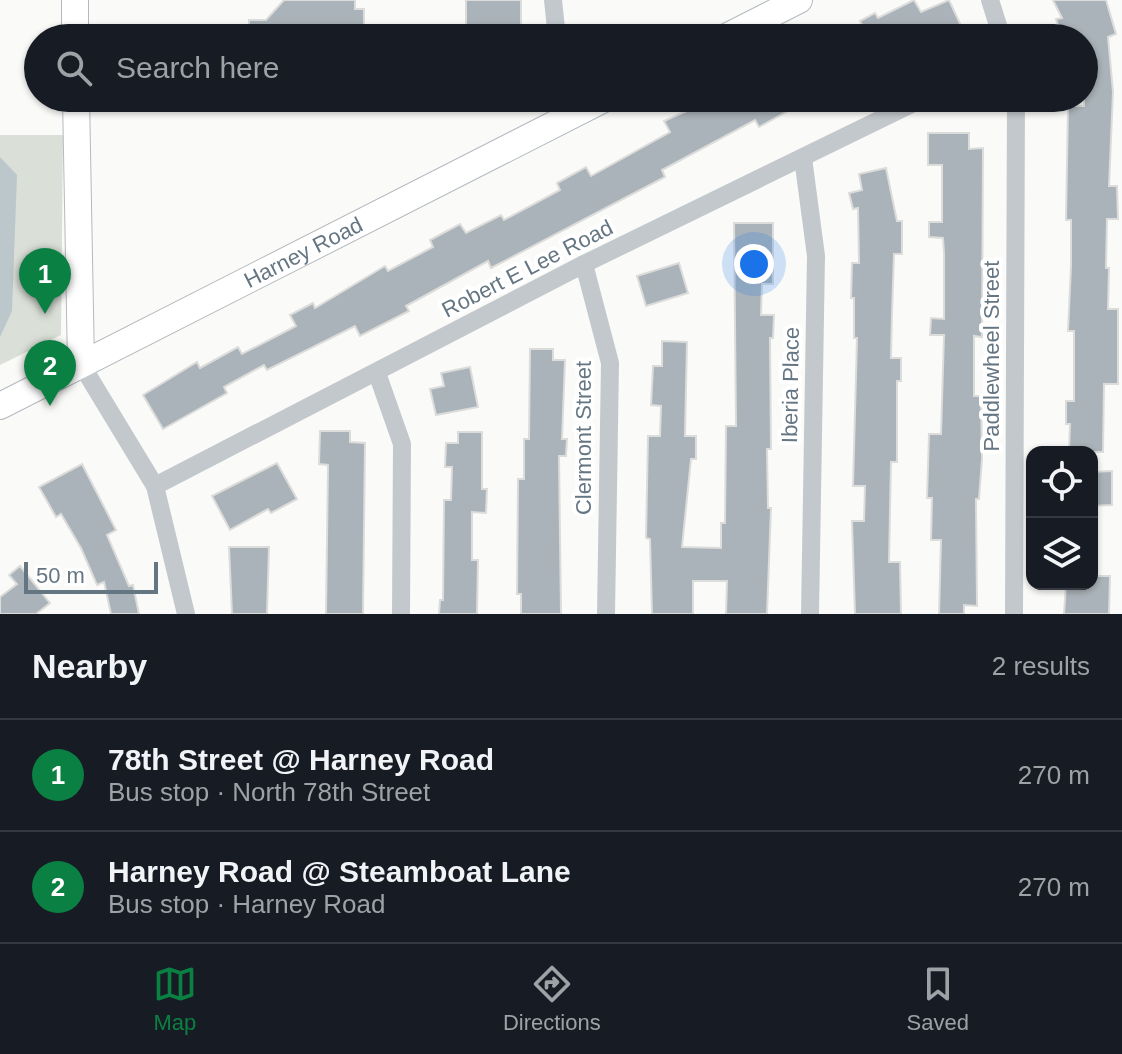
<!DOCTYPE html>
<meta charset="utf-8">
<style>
body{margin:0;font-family:Helvetica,sans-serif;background:#242831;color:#f1f3f6}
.controls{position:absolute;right:24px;bottom:24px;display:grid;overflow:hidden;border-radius:16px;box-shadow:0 2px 6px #0004}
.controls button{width:72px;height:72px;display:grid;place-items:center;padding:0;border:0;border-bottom:2px solid #363941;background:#171b24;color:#f1f3f6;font:40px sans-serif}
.scale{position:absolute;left:24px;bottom:20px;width:134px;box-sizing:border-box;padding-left:8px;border:4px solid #657683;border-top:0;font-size:22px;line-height:28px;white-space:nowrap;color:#657683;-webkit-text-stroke:6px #fff;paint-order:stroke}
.you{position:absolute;left:754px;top:264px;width:28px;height:28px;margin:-20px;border:6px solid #fff;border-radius:50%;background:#1a73e8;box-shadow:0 0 0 12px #1a73e833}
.badge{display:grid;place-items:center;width:52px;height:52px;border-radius:50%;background:#0b8043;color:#fff;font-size:26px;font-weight:700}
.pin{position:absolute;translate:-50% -66px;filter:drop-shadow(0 2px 4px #0008)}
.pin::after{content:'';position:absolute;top:42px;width:28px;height:24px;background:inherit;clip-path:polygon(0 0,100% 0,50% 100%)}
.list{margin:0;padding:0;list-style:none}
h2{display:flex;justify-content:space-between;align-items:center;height:104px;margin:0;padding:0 32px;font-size:34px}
h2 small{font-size:26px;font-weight:400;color:#9ea1a6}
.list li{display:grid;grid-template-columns:52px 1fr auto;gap:24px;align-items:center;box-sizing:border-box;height:112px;padding:0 32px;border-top:2px solid #363941}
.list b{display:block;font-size:30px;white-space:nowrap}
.list p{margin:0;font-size:26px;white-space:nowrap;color:#9ea1a6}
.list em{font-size:26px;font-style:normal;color:#9ea1a6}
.icon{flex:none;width:44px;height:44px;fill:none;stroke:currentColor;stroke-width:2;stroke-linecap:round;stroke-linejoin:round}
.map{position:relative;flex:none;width:1122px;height:614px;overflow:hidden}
.search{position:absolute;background:#171b24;box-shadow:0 2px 6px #0004;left:24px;right:24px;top:24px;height:88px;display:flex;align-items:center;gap:20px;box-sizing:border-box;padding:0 28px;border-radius:44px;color:#9ea1a6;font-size:30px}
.sheet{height:328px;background:#171b24}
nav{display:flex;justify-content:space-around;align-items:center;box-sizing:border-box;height:112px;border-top:2px solid #363941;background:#171b24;font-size:22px;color:#9ea1a6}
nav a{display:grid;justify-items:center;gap:4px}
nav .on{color:#0b8043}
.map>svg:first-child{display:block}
.green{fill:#dadfd7}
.water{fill:#bbc7cb}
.building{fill:#aab3b9;stroke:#dcdcda;stroke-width:2}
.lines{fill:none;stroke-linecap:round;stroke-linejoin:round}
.secondary-casing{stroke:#b3babf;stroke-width:28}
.street{stroke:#c3c8cc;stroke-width:18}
.secondary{stroke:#fff;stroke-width:26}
.labels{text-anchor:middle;stroke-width:8;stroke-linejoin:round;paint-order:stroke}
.street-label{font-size:22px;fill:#657683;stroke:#fff}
</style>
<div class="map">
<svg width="1122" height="614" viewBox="0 0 1122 614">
<rect width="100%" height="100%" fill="#fafaf8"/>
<path class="green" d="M0 135H63L61 335 0 365Z"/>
<path class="water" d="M0 157 17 175 12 311 0 337Z"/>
<g class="building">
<path d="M284 0H355V9H364V38H249V20H266Z"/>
<rect x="466" y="0" width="55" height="38"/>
<path d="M914 0 921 12 949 0 963 30 946 38H869L860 21 875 13 878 18Z"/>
<path d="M1053 0H1106L1116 34 1108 37 1113 92 1109 186H1117L1118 219H1107L1106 268H1109L1108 309H1118V384H1104L1103 452H1069L1070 424H1066V401H1074V331H1068L1071 266V220H1066L1068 106H1084V38H1062L1056 19 1062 18Z"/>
<path d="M716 98H811L759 127 755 120 662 170 665 177 491 268 488 261 406 306 409 311 360 336 355 326 267 370 264 365 224 387 227 393 163 429 143 395 197 362 200 368 238 347 242 354 296 326 290 315 313 303 315 308 385 266 388 271 433 247 430 240 460 224 466 233 501 215 504 220 560 190 557 183 586 167 591 176 670 132 664 121Z"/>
<path d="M928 133H969V149L983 148 982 337 974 336V396H981L982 459 979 499H976L977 606 964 605V614H939L941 540H931L932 498H927L929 434H941L944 335H930L931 318 944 319V253L943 238 929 237V222H942V165H928Z"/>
<path d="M886 168 897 221H902V254H894L892 313 891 358H901V381H897V462H891L889 562H900L901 614H855L852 521H864L865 486H853L857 338H854V298H851L852 263H859L858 208 853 209 849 193 862 190 859 174Z"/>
<path d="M734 223H773V284H762L761 315H774L773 338H770L771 449H767L768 508H771L767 614H726L727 581H693V614H652L650 539 646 538 648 436H660L661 406 651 405 653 366H662V341L687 342 685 436H696V459H691L682 547 721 548V523H725L726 426H736Z"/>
<path d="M679 263 688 293 646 306 637 276Z"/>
<path d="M530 349H553V360H565L562 439H567L566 456H559L561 614H521V594H517L518 479H524V439H529Z"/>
<path d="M470 367 478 407 436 415 430 389 444 386 441 373Z"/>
<path d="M320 431H350V442L365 443 363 614H326L328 465 319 464Z"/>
<path d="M458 432H482V489H487L486 513 472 512V560H478L477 614H439L440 600H443L444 500H451L452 467H445L446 443H458Z"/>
<path d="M277 463 297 499 271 513 268 509 230 530 212 496Z"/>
<path d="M82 464 116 530 107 535 129 586 133 585 139 614H111L104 582 97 585 81 548 61 514 56 517 39 487Z"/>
<path d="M1112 471V505L1092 506V472Z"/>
<path d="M229 547H269L267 614H232Z"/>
<path d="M20 566 50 603 36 614H0V597L17 584 9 575Z"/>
<path d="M1092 576H1110L1109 614H1064L1066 584H1092Z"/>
</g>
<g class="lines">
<g class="secondary-casing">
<g id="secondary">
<path d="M75 0V38"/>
<path d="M724 38 799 0"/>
<path d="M76 98 81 364"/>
<path id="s1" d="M0 406 606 98"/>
</g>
</g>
<g class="street">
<path d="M553 0 557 38"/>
<path d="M990 0 1002 38"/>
<path d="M803 158 816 256 810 614"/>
<path d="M584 264 610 363 606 614"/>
<path d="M81 364 155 486 186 614"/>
<path d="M377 373 402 444 401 614"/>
<path d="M155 486 584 264 924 98"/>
<path d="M1014 614 1016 98"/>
</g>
<use href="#secondary" class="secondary"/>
</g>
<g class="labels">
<g class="street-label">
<text dy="8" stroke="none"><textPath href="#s1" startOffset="340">Harney Road</textPath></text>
<text transform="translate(527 268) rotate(-27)" y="8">Robert E Lee Road</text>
<text transform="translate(991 356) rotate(-90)" y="8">Paddlewheel Street</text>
<text transform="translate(790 385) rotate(-89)" y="8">Iberia Place</text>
<text transform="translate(583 438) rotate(-90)" y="8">Clermont Street</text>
</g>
</g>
</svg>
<div class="controls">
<button><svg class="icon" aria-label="locate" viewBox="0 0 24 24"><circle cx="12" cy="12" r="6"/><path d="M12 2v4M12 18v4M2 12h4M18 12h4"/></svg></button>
<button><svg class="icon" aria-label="layers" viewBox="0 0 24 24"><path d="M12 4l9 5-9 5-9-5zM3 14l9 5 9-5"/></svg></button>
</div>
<div class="scale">50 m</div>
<div class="you"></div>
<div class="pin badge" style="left:45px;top:314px">1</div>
<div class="pin badge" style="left:50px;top:406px">2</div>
<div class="search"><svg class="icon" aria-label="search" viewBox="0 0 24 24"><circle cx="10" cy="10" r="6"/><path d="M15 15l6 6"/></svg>Search here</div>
</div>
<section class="sheet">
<h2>Nearby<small>2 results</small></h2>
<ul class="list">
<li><span class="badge">1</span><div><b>78th Street @ Harney Road</b><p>Bus stop · North 78th Street</p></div><em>270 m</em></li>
<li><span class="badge">2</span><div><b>Harney Road @ Steamboat Lane</b><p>Bus stop · Harney Road</p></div><em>270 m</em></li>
</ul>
</section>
<nav>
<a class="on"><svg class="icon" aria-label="map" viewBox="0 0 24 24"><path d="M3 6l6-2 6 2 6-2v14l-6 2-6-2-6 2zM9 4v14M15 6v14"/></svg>Map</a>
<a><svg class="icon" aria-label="directions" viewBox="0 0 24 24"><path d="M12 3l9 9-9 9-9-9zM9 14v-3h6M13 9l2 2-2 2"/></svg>Directions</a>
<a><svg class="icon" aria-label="saved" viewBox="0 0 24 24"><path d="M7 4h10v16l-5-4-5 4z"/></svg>Saved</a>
</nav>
